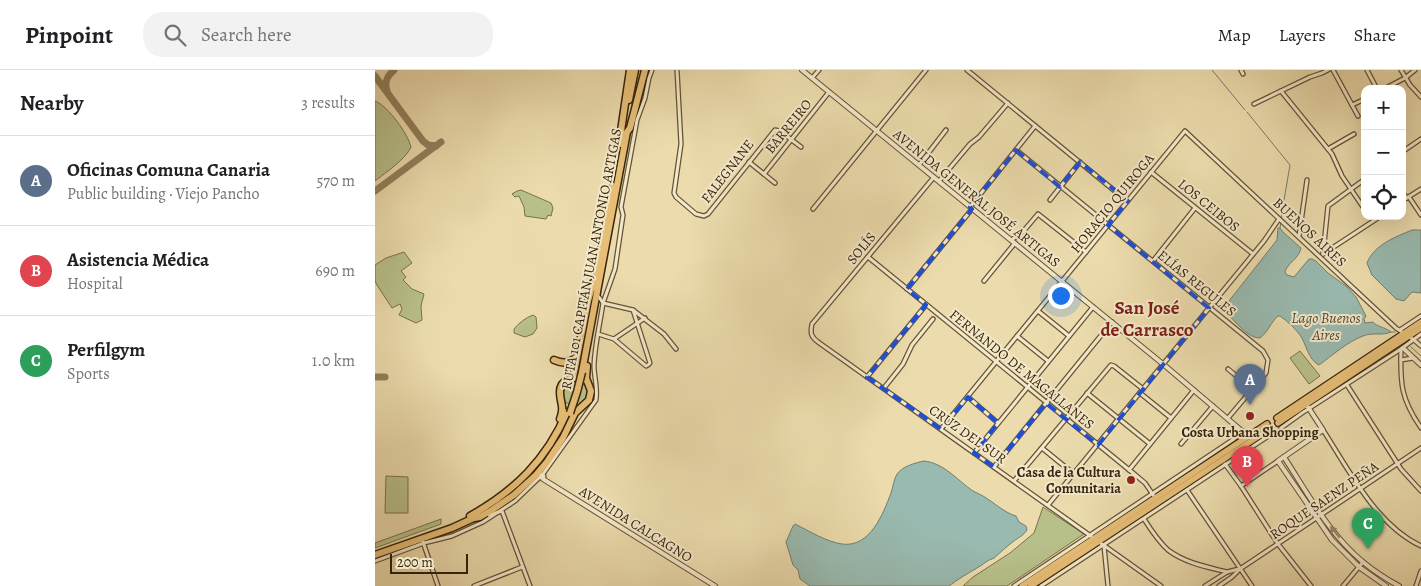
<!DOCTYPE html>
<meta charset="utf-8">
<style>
body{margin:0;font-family:Alegreya,serif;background:#f2f2f2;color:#202124}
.controls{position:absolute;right:15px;top:15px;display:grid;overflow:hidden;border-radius:10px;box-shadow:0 5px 20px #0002}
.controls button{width:45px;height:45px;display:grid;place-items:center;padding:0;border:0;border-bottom:1px solid #e0e0e0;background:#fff;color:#202124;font:25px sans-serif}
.scale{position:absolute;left:15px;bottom:12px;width:78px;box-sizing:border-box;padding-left:5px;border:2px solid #37250b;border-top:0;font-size:14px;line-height:18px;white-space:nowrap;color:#37250b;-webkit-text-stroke:4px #f3e8ca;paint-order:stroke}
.you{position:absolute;left:685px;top:225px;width:18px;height:18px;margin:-12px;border:4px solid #fff;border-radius:50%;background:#1a73e8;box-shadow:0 0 0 8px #1a73e833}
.badge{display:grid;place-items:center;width:32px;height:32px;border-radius:50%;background:#8f2418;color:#fff;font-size:16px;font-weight:700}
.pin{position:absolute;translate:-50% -41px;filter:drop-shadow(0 1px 2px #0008)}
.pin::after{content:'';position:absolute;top:26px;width:18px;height:15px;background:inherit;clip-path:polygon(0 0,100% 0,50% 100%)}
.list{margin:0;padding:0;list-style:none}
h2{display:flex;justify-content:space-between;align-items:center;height:65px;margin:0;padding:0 20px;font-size:21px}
h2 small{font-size:16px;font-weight:400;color:#757577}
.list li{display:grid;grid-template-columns:32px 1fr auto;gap:15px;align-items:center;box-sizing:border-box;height:90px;padding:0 20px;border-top:1px solid #e0e0e0}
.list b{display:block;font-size:19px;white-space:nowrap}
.list p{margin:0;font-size:16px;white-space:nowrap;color:#757577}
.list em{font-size:16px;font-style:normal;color:#757577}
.icon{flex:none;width:28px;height:28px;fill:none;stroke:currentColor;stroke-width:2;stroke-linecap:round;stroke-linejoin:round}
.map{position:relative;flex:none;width:1046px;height:516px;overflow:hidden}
header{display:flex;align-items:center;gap:30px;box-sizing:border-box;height:70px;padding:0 25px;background:#fff;border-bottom:1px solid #e0e0e0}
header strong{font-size:24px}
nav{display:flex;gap:28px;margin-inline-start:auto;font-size:18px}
.search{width:350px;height:45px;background:#f2f2f2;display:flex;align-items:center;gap:12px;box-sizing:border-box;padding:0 18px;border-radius:20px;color:#757577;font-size:19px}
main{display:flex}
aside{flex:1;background:#fff}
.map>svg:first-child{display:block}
.green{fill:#b8c08a;stroke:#78724a}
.water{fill:#99bab0;stroke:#727e6e}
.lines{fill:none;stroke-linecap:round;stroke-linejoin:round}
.stream{stroke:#727e6e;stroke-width:1}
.taxiway{stroke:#92805c;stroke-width:7}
.minor-tunnel{stroke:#c8b78d;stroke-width:3;stroke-dasharray:3 1.5;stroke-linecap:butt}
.primary-tunnel{stroke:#c8b78d;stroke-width:5.5;stroke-dasharray:5.5 3;stroke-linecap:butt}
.minor-casing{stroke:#645334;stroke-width:5.5}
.tertiary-casing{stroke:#645334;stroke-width:6}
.primary-casing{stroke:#37250b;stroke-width:8}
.trunk-casing{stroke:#37250b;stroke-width:9}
.minor{stroke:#f3e8ca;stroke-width:3}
.tertiary{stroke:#f3e8ca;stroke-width:4}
.primary{stroke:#e6be76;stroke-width:5.5}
.trunk{stroke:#e6be76;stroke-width:6}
.trunk-bridge-casing{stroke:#37250b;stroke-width:9;stroke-linecap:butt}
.trunk-bridge{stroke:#e6be76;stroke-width:6}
.oneway{fill:#95866a}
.marked{fill:none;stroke:#1d4ed8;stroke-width:4;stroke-dasharray:10 6;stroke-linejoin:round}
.poi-dot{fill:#8f2418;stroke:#f3e8ca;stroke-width:2}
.labels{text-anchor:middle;stroke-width:4;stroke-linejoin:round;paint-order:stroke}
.street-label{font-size:14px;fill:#37250b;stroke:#f3e8ca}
.poi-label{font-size:14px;font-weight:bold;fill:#37250b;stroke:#f3e8ca}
.water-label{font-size:15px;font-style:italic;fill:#504a34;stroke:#f3e8ca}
.district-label{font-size:19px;font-weight:bold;fill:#7a1f14;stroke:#f3e8ca}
</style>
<header>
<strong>Pinpoint</strong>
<div class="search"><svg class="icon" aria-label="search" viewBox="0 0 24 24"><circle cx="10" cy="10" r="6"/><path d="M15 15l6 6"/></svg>Search here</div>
<nav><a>Map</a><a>Layers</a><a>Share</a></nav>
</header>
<main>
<aside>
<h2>Nearby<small>3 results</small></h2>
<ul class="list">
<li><span class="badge" style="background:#5c6f8a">A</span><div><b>Oficinas Comuna Canaria</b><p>Public building · Viejo Pancho</p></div><em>570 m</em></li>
<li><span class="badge" style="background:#e0444e">B</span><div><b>Asistencia Médica</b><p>Hospital</p></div><em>690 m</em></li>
<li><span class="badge" style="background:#2e9e5b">C</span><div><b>Perfilgym</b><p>Sports</p></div><em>1.0 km</em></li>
</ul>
</aside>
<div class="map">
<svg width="1046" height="516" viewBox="0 0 1046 516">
<rect width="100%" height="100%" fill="#ecdcad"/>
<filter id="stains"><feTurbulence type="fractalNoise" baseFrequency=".004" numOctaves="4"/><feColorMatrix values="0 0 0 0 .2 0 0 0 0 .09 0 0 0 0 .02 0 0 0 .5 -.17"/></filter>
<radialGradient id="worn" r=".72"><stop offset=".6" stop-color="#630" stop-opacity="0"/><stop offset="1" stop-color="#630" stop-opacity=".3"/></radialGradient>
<g class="green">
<path d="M0 31C13 36 33 64 36 77 31 89 10 103 0 111Z"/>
<path d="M146 120 176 133 178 138 176 146 173 145 171 149 150 146 149 137 144 126 140 127 137 124 142 121Z"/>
<path d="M29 182 37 193 26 201 31 207 28 210 37 219 49 224 46 236 47 250 41 253 24 245 27 239 25 234 17 238 2 215 0 211V195L11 188Z"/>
<path d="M158 245 161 247 162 258 158 264 150 267 139 263V259C144 253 150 248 158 245Z"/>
<path d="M925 281 945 306 934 314 915 288Z"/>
<circle cx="200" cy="323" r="13"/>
<path d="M11 406 33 407V443H10Z"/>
<path d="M668 437 709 464 632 516H588L598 507 635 483 659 463Z"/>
<path d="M66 449V454L0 478V473Z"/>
</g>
<g class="water">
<path d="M903 158H905L908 162 926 178C924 189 912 193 910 202L912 205 919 207 934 189H937L941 191 953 203 971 216 981 227 991 246 989 249 990 253 998 252C1002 257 1010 257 1016 262 1008 266 997 262 988 266 972 272 958 285 944 295 933 290 931 273 925 265 920 258 912 251 905 246H903C896 252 893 262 885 268 872 268 860 251 851 242L849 239 850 236 902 170Z"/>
<path d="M1037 160H1046V223L1037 222 1029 231 1021 229 997 205 992 193C999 175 1020 167 1037 160Z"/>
<path d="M549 391C569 393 582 410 598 421 601 423 605 424 608 426 620 433 628 442 641 446L644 452 651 456 652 460C648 466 644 467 639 471 632 476 626 482 619 488 612 490 608 495 602 498 592 504 583 509 574 516H435L425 509 423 500 418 495 411 472 418 456 420 454C434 461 452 472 467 474 495 478 508 444 516 423 518 417 519 409 522 404 528 396 540 393 549 391Z"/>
</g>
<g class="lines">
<g class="stream">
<path d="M837 0 870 40"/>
<path d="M872 42 915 95 906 148"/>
<path d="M905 158 906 152"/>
<path d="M1016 262H1020"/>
<path d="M1036 277 1046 286"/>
</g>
<g class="taxiway">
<path d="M0 6 48 71 53 75 61 76"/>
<path d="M12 21C9 12 12 6 19 0"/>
<path d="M0 121 66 72"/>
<path d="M0 307H10"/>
</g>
<path class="minor-tunnel" d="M895 365 906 358"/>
<path class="primary-tunnel" d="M893 360 903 353"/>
<g class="minor-casing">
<g id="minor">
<path d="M277 0 274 8 270 28 262 50 246 137 248 145 240 199 228 233 258 240 289 264 301 279"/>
<path d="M302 0 306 74 299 123 301 127 321 144 329 146 333 144 400 60 405 61 426 77"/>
<path d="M592 0 752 131"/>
<path d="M866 0 868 4"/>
<path d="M958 0 983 46"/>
<path d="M992 0 1002 19"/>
<path d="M1026 0 1035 15 1046 27"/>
<path d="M437 8 444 0"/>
<path d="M1009 19 1030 8 1040 0"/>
<path d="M906 21 957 84 967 106 990 140"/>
<path d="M879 34 935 7 947 3 953 0"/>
<path d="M977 35 990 29"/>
<path d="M953 79 979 64"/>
<path d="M641 80 888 281 893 290 891 303 853 348"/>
<path d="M1027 82 1046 69"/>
<path d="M374 92 400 113"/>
<path d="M544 95 571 60"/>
<path d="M776 102 878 184"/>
<path d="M389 104 454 22"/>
<path d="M559 107 437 254C435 263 436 267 443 272L786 516"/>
<path d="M564 111 595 74 604 67 633 33"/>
<path d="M1027 122 1032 128"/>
<path d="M1034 127 1046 145"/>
<path d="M675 130 705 92"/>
<path d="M1027 131 1046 119"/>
<path d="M595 137 660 56"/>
<path d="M438 139 551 0"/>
<path d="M924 166 932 110"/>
<path d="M636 170 646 164 663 144 711 182"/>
<path d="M948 184 953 136 990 109"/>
<path d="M948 184 1006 146"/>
<path d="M493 187 758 403 770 413 781 429"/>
<path d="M778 191 820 138"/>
<path d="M609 211 640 173"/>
<path d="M532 219 597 139"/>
<path d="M663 241 694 266"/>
<path d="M1025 260 1046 246"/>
<path d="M223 264 239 269 270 248"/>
<path d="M642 266 673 291"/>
<path d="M239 269 271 296 273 295 275 293 258 240"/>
<path d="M1026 279C1025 314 1026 329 1046 358"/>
<path d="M1026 290 1038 288"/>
<path d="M853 299 877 319"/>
<path d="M492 307 551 235"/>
<path d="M972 315 1026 399 1046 421"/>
<path d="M509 318 528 294 537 275 558 249"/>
<path d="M712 323 775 374"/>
<path d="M765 323 796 348"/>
<path d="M593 327 623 353"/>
<path d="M906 358 927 343 1026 279 1046 264"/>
<path d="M566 359 810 61 1021 258 1039 270 1046 276"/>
<path d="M948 360C974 400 1001 455 1046 476"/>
<path d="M806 374 838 336"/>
<path d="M667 378 699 404"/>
<path d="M599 383 718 237"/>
<path d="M850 394 866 416 903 474 936 516"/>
<path d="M619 397 737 252"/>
<path d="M754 400 819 320"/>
<path d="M168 404 221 330C223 318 219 307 219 295 220 274 225 254 228 233L224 227"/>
<path d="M639 411 736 295 739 296 768 319"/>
<path d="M866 416 903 391"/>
<path d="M812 420 877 516"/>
<path d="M673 435 843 227 889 171 904 149"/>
<path d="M114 445 127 441 155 516"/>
<path d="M769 449C776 460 783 471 793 480 810 493 832 497 852 502"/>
<path d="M48 472 63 516"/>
<path d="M729 476 733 516"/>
<path d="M0 491 49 473 77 466 108 452 140 431 165 407 168 409 169 406 166 404 165 407"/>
<path d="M99 516 147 497"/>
<path d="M639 516 859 369 868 361"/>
<path d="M666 516 895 365"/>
<path d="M830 516 852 502 864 499"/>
<path d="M844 516 857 507 865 499 1046 378"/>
<path d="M968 516 988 492"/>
<path d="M1041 516 1046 501"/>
</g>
</g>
<g class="tertiary-casing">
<g id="tertiary">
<path d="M427 0 788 294 874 367"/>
<path d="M1028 278 1046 295"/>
<path d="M931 334 948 360 903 391 957 470 984 497 1011 516"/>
<path d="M909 387C933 424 954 464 988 492 999 501 1011 509 1024 516"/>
<path d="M168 409 340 516"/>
</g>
</g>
<g class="primary-casing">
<g id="primary">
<path d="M902 348 1046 252"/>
<path d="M903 353 1046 258"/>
<path d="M647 516 892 354"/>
<path d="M656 516 893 360"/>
</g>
</g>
<g class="trunk-casing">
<g id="trunk">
<path d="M254 30 260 0"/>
<path d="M246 74 247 68 246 61 255 0"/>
<path d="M219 217 238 116"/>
<path d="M179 290C188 294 196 294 202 286"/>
<path d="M207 302 252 62 255 58 270 0"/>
<path d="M198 308 213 231 218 213"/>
<path d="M185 349C190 336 185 334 185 322 185 310 198 305 208 310"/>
<path d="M95 446C140 421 172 389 192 342"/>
<path d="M99 448 105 447 117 440 139 425 161 405 172 392 188 368 200 343 214 330 216 321 211 308 212 296"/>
<path d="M0 485 77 458 103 446"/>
</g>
</g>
<use href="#minor" class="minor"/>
<use href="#tertiary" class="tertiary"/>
<use href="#primary" class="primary"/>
<use href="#trunk" class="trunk"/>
<g class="trunk-bridge-casing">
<path id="trunk-bridge" d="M195 343 202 322 207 302"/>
</g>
<use href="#trunk-bridge" class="trunk-bridge"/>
</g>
<defs><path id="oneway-solid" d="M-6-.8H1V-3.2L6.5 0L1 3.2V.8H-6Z" transform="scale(1.25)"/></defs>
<use class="oneway" href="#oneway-solid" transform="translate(960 462) rotate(-129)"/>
<path class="marked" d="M641 80 685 117 705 92 753 131 733 155 834 238 723 375 671 333 619 397 599 383 623 353 593 327 566 359 492 307 551 235 532 219 597 139 595 137Z"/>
<g class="poi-dot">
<circle cx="875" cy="346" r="5"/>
<circle cx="756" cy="410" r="5"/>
</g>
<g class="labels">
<g class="street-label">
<text transform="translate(413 56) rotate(-51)" y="5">BARREIRO</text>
<text transform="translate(352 101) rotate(-52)" y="5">FALEGNANE</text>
<text transform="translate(602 128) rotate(39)" y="5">AVENIDA GENERAL JOSÉ ARTIGAS</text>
<text transform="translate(737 133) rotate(-51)" y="5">HORACIO QUIROGA</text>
<text transform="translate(834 135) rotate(39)" y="5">LOS CEIBOS</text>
<text transform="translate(935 162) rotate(43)" y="5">BUENOS AIRES</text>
<text transform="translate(486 178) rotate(-51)" y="5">SOLÍS</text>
<text transform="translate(216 189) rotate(-79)" y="5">RUTA 101 CAPITÁN JUAN ANTONIO ARTIGAS</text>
<text transform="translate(822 213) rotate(39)" y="5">ELÍAS REGULES</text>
<text transform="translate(647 299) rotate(39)" y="5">FERNANDO DE MAGALLANES</text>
<text transform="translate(593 364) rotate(35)" y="5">CRUZ DEL SUR</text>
<text transform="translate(949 430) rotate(-34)" y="5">ROQUE SAENZ PEÑA</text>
<text transform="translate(261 454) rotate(32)" y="5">AVENIDA CALCAGNO</text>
</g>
<g class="poi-label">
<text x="875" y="367">Costa Urbana Shopping</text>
<text x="746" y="407" text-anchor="end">Casa de la Cultura<tspan x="746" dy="16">Comunitaria</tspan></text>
</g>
<g class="water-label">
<text x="951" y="253">Lago Buenos<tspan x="951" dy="17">Aires</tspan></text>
</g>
<g class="district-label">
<text x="772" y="244">San José<tspan x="772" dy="22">de Carrasco</tspan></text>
</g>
</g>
<rect width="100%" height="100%" filter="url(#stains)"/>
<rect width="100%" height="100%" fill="url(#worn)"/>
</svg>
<div class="controls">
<button>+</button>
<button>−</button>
<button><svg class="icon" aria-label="locate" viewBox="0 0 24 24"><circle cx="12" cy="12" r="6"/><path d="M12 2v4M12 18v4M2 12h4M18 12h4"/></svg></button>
</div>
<div class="scale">200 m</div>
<div class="you"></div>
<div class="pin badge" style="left:875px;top:335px;background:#5c6f8a">A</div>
<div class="pin badge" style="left:872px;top:417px;background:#e0444e">B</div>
<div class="pin badge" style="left:993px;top:479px;background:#2e9e5b">C</div>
</div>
</main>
